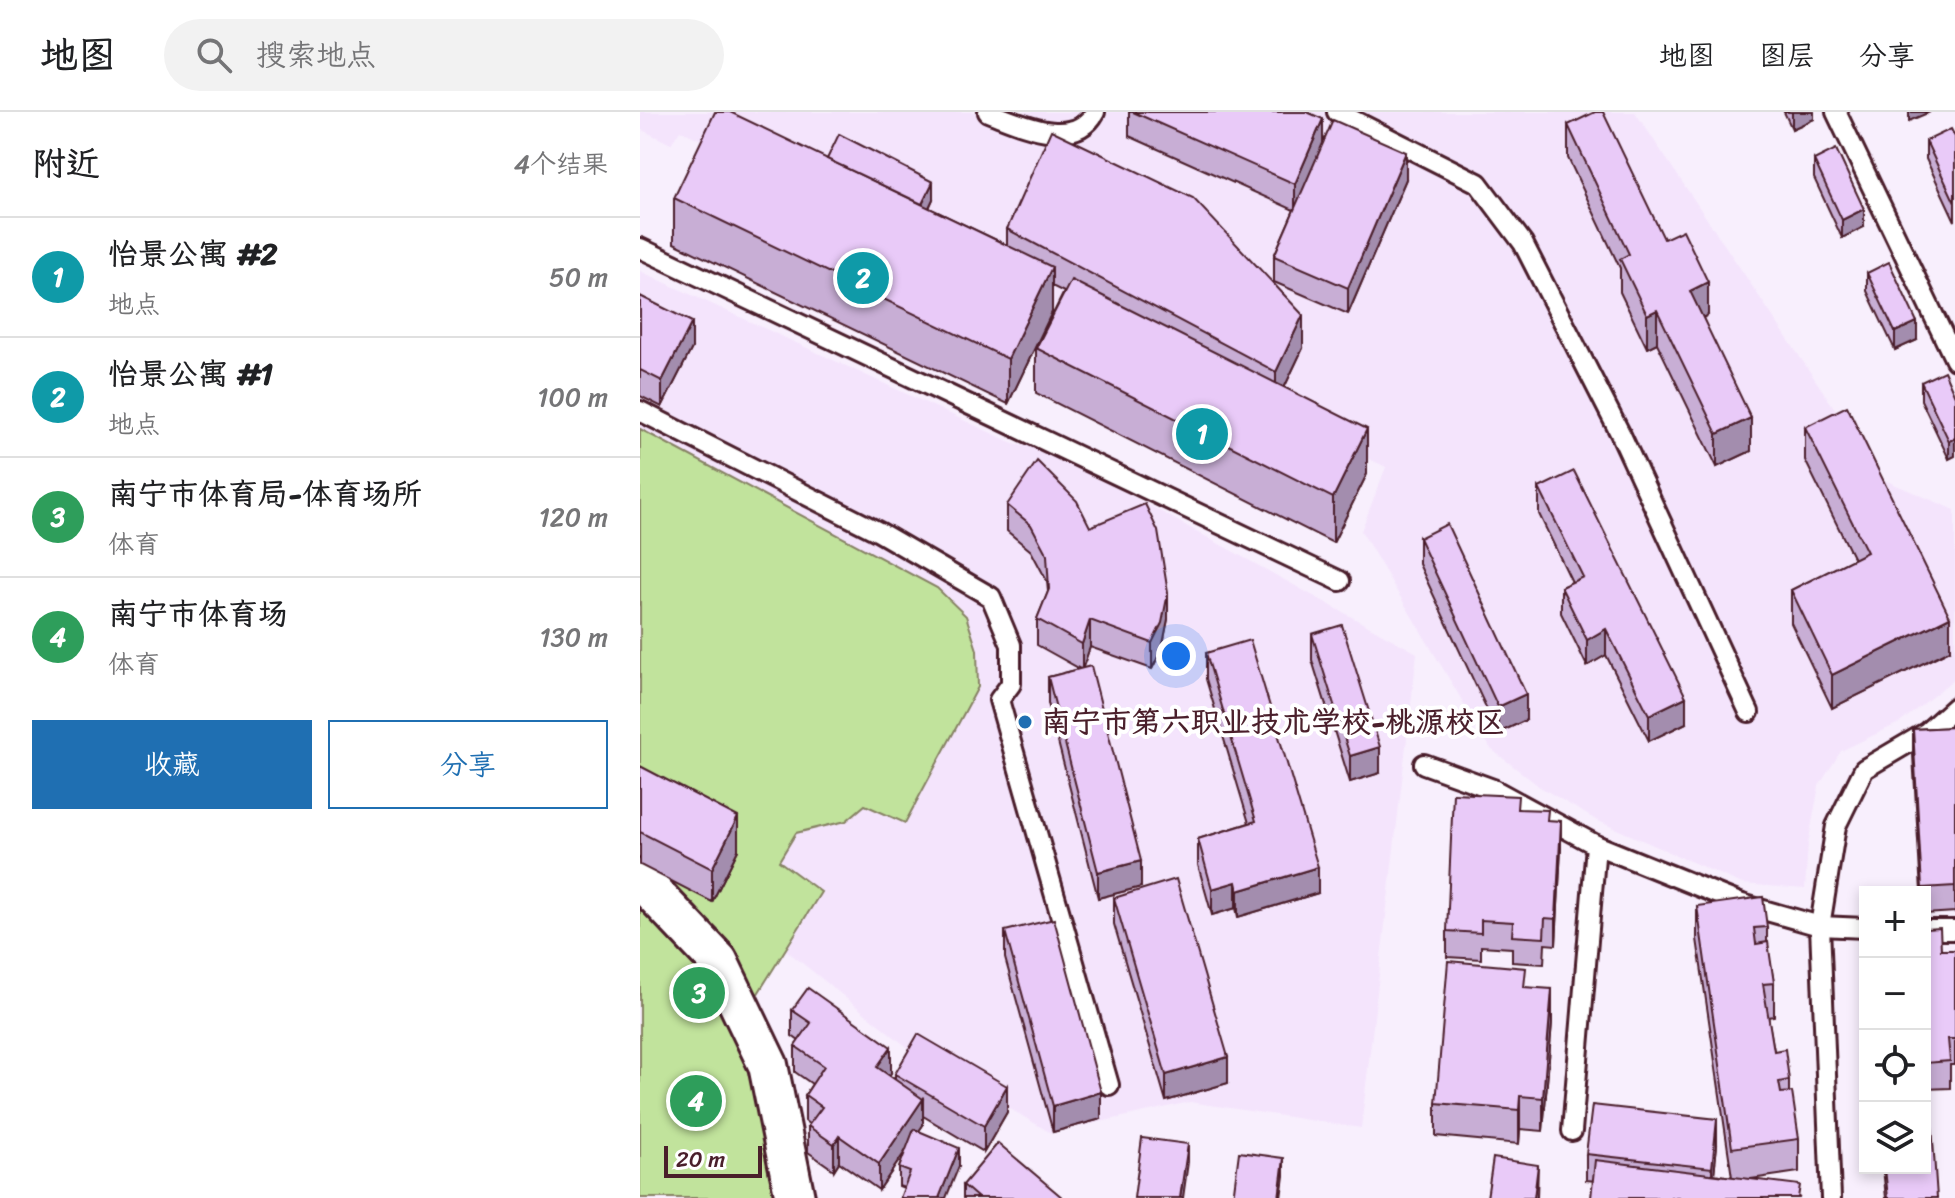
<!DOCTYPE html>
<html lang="zh">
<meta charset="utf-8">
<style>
body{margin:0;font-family:Sriracha,"LXGW WenKai TC",sans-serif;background:#f2f2f2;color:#202124}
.controls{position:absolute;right:24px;bottom:24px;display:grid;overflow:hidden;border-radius:0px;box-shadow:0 4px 12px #0003}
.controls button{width:72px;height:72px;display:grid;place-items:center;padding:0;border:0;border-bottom:2px solid #e0e0e0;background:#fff;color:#202124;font:40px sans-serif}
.scale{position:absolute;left:24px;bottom:20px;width:98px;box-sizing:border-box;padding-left:8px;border:4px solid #4a1f2b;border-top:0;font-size:22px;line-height:28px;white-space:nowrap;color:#4a1f2b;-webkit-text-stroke:6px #fff;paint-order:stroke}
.you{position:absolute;left:536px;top:544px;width:28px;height:28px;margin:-20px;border:6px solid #fff;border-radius:50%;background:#1a73e8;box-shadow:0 0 0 12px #1a73e833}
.badge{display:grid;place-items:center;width:52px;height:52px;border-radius:50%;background:#1f6fb2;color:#fff;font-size:26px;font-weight:700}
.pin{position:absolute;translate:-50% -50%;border:4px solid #fff;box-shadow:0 2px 8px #0006}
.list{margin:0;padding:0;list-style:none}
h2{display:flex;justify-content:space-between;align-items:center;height:104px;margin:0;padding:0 32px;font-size:34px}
h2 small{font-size:26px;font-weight:400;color:#757577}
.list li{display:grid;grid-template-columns:52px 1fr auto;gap:24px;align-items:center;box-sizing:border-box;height:120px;padding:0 32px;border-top:2px solid #e0e0e0}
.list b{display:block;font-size:30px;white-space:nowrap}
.list p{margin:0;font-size:26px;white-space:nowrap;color:#757577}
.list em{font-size:26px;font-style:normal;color:#757577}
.actions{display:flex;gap:16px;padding:24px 32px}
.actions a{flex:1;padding:18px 0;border:2px solid #1f6fb2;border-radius:0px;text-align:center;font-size:28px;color:#1f6fb2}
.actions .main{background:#1f6fb2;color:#fff}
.icon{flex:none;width:44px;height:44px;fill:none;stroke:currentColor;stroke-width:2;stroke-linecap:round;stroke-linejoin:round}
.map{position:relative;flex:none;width:1315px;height:1086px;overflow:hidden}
header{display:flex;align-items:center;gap:48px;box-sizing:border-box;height:112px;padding:0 40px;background:#fff;border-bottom:2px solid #e0e0e0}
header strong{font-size:38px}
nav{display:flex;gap:44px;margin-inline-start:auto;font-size:28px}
.search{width:560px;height:72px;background:#f2f2f2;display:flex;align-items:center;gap:20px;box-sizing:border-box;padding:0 28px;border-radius:44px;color:#757577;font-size:30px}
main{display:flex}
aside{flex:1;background:#fff}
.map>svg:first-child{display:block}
.built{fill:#f4e4fc}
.green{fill:#c1e39c;stroke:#868164;stroke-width:2}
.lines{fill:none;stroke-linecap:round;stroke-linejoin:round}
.lane-casing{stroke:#4a1f2b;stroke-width:24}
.street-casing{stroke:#4a1f2b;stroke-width:44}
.lane{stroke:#fff;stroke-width:18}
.street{stroke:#fff;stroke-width:38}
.wall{fill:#c8aed5;stroke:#4a1f2b;stroke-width:2}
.shaded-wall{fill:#a38dae;stroke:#4a1f2b;stroke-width:2}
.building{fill:#e9caf8;stroke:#4a1f2b;stroke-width:2}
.poi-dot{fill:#1f6fb2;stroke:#fff;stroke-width:3}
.labels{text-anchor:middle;stroke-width:8;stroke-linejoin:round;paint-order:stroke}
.poi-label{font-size:30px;font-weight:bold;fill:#4a1f2b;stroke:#fff;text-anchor:start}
</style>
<header>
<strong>地图</strong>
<div class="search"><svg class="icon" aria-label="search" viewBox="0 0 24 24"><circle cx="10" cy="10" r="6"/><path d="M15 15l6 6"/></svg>搜索地点</div>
<nav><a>地图</a><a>图层</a><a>分享</a></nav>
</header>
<main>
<aside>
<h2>附近<small>4个结果</small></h2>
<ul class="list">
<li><span class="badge" style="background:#0f9aa8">1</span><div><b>怡景公寓 #2</b><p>地点</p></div><em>50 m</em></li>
<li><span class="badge" style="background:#0f9aa8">2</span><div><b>怡景公寓 #1</b><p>地点</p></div><em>100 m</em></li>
<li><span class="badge" style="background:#2e9e5b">3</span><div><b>南宁市体育局-体育场所</b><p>体育</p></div><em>120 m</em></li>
<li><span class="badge" style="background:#2e9e5b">4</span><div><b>南宁市体育场</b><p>体育</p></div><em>130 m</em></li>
</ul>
<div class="actions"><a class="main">收藏</a><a>分享</a></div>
</aside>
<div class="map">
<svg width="1315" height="1086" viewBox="0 0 1315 1086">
<rect width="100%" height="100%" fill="#f8effd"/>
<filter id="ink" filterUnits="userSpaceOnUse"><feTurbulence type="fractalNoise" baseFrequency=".0125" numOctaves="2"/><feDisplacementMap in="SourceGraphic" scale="16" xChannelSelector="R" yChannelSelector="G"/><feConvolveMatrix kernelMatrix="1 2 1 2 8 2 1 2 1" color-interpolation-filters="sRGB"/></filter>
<g filter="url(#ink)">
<g class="built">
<path d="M0 0H995L1242 367 1315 398V566L1261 610 1201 639 1179 674 1168 732 1165 777 1102 772 956 708 900 675 851 637 721 419 746 355 40 18 31 32 0 17Z"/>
<path d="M0 159 373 331 409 338 777 541 721 1016 550 990 411 1021 272 939 146 838 181 780 0 678Z"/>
</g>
<path class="green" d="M0 317 297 476 326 504 337 538 338 575 265 711 225 693 206 709 156 721 139 749 181 780 114 888 172 1086H0Z"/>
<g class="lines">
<g class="lane-casing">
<g id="lane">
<path d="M348 0C378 11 434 39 455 0"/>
<path d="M697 0 838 71 883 131 981 323 1109 600"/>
<path d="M1196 0 1315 248"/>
<path d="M0 136 700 469"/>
<path d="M0 299 239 420 351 485 371 533V572L359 588 469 973"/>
<path d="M784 652 853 677 956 733 1102 792 1180 814 1225 816"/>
<path d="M1285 818H1315"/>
<path d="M932 1019 956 733"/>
<path d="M1191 1086 1180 814 1196 714 1224 657 1287 620 1315 595"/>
</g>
</g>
<g class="street-casing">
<path id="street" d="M0 767 78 849 128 953 155 1086"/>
</g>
<use href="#lane" class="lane"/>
<use href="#street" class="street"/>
</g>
<g class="wall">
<path d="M489 0H667L683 31 766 67 708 202 634 170V144L654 98 489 24Z"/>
<path d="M1144 0H1174V7L1152 17Z"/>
<path d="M928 13 1024 127 1068 203 1063 206 1111 339 1077 355 1017 231 1007 236 980 180V156L928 46Z"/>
<path d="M1315 25V109L1286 47V29Z"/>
<path d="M187 47 293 87 289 96 367 133V117L663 236 644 276 727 362 693 431 396 281V236L424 180 412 174V200L368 292 34 131V86Z"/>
<path d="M1174 48 1224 115 1202 126 1174 66Z"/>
<path d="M1227 161 1277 228 1255 238 1227 179Z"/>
<path d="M0 184 52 236 22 295 0 284Z"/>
<path d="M1281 270 1315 284V344L1309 347 1281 288Z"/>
<path d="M1165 315 1310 538 1192 596 1151 511V478L1214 447 1165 348Z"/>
<path d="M899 376 1046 611 1009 629 966 543 947 554 921 501V475L932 470 899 402Z"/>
<path d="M367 393 450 415 528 507 522 537 512 557 450 535 442 556 501 775 458 786 408 591V565L440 557 397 533V507L408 480 407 469 391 439 367 419Z"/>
<path d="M779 426 886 608 858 621 779 452Z"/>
<path d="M672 522 740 661 710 670 672 548Z"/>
<path d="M566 541 678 781 598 805 596 796 572 803 558 753V727L609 711 566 567Z"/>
<path d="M1315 615V800L1285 802V780H1281L1273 643V617Z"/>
<path d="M0 654 98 738 72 790 0 753Z"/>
<path d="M878 697 908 709 921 735 916 833 905 832 904 852 872 850V836L841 834V847L807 845V819Z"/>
<path d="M474 786 588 971 526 989 474 812Z"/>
<path d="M1057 794 1127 815V831L1134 871V904L1128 905 1134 939 1149 968V980L1159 1027V1060L1111 1067 1160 1086 946 1068V1042L1077 1033 1074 1062 1092 1065 1057 827Z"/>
<path d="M1285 817 1301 838H1315V953H1310V976L1285 977Z"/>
<path d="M365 819 461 1007 413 1020 365 846Z"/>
<path d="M886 875 912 910 903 1019 880 1017 879 1032 796 1024V991Z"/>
<path d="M152 898 251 961 249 963 255 968V962L367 1000 344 1040 283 1004V1013L279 1019 319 1054 264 1076 259 1074V1056L265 1040 239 1078 199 1050 194 1058 168 1040V1014L170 1013 165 1009V983L172 972 155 960V934L159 929 152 924Z"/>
<path d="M1243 1056H1285L1297 1086H1246Z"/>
<path d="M323 1073 423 1086H323Z"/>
</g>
<g class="shaded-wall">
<path d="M1152 0H1174V7L1152 17Z"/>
<path d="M1269 0H1290L1269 9Z"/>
<path d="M683 7V33L655 98V72Z"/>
<path d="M766 40V67L708 202V176Z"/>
<path d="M293 70V87L279 117V99Z"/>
<path d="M1224 97V115L1202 126V108Z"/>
<path d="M412 155V200L368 292V247Z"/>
<path d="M1068 170V203L1050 212V179Z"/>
<path d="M1017 198V231L1007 236V203Z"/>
<path d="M663 203V236L636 293V260Z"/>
<path d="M52 210V236L22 295V269Z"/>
<path d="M1277 210V228L1255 238V220Z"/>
<path d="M1111 306V339L1077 355V322Z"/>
<path d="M727 317V362L693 431V386Z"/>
<path d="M1315 326V344L1309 347V329Z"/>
<path d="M528 481V507L522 537 512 557V531Z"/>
<path d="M1310 505V538L1192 596V563Z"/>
<path d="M450 508V535L442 558V532Z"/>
<path d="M966 517V543L947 554V528Z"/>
<path d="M886 582V608L858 621V595Z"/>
<path d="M1046 585V611L1009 629V603Z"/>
<path d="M740 635V661L710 670V644Z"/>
<path d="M98 705V738L72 790V757Z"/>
<path d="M921 709V735L916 833V807Z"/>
<path d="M501 749V775L458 786V760Z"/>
<path d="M678 755V781L598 805V779Z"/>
<path d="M596 770V796L572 803V777Z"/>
<path d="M912 877V910L903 1019V986Z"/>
<path d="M251 935V961L237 981V955Z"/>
<path d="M588 945V971L526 989V963Z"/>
<path d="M367 974V1000L344 1040V1014Z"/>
<path d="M461 980V1007L413 1020V994Z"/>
<path d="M880 984V1017L879 1032V998Z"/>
<path d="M283 987V1013L239 1078V1052Z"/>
<path d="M1077 1007V1033L1072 1082V1056Z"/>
<path d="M199 1024V1050L194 1058V1032Z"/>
<path d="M548 1032V1050L543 1086H540Z"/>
<path d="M319 1036V1054L306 1086H299Z"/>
<path d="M644 1046V1064L641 1086H639Z"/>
<path d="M898 1053 897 1086H894Z"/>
</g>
<g class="building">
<path d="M75 0H90L412 155 368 247 34 86Z"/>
<path d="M493 0H667L683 7 655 72Z"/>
<path d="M955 0H963L1024 127 1043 118 1068 170 1050 179 1111 306 1077 322 1017 198 1007 203 980 147 989 142 928 13Z"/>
<path d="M693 8 766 40 708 176 634 144Z"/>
<path d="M1311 17 1315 25V91L1286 29Z"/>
<path d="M411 18 553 86 663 203 636 260 367 117Z"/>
<path d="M199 22 293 70 282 92 187 47Z"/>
<path d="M1196 37 1224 97 1202 108 1174 48Z"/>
<path d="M1249 150 1277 210 1255 220 1227 161Z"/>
<path d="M431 168 727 317 693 386 396 236Z"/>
<path d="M0 184 52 210 22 269 0 258Z"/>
<path d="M1304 259 1315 284V326L1309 329 1281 270Z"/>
<path d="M1207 294 1310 505 1192 563 1151 478 1227 440 1165 315Z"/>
<path d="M397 349 437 389 450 415 505 392 518 419 528 481 522 511 512 531 450 508 442 532 397 507 409 477 407 443 391 413 367 393Z"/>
<path d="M934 359 1046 585 1009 603 966 517 947 528 921 475 943 465 899 376Z"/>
<path d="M807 412 886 582 858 595 779 426Z"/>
<path d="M702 513 740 635 710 644 672 522Z"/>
<path d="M610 528 678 755 598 779 596 770 572 777 558 727 616 709 566 541Z"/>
<path d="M451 554 501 749 458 760 408 565Z"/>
<path d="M1315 615V774L1282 776 1273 617Z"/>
<path d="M0 654 98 705 72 757 0 720Z"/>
<path d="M813 681 878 684 877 697 908 698 907 708 921 709 916 807 905 806 904 826 872 824 873 810 841 808V821L807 819Z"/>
<path d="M536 767 588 945 526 963 474 786Z"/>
<path d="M1123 785 1127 815 1114 816 1116 832 1128 830 1134 871 1123 872 1134 939 1145 937 1149 968 1139 970 1141 981 1152 980 1159 1027 1092 1036 1057 794Z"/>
<path d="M414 807 461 980 413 994 365 819Z"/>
<path d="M1300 816 1301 838H1315V927H1308L1310 949 1285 951V817Z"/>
<path d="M808 849 886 856 884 875 912 877 903 986 880 984 879 998 796 991Z"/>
<path d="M168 876 251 935 237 955 283 987 239 1052 199 1024 194 1032 168 1014 182 995 165 983 184 954 155 934 171 911 152 898Z"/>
<path d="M278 922 367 974 344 1014 255 962Z"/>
<path d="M1290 985 1297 1086H1248L1245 1056H1285V986Z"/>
<path d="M952 993 1077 1007 1072 1056 946 1042Z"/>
<path d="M274 1017 319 1036 299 1086H260L270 1060 259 1056Z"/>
<path d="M502 1026 548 1032 540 1086H494Z"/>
<path d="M358 1031 423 1086H338L323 1073Z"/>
<path d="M599 1040 644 1046 639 1086H593Z"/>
<path d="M853 1046 898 1053 894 1086H847Z"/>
<path d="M955 1048 1160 1073 1158 1086H951Z"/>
</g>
</g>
<circle class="poi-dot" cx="385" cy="610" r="8"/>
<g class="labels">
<g class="poi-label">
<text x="401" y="620">南宁市第六职业技术学校-桃源校区</text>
</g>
</g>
</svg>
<div class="controls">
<button>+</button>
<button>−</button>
<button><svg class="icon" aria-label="locate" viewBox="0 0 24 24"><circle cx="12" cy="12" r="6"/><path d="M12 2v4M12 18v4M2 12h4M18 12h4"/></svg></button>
<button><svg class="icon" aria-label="layers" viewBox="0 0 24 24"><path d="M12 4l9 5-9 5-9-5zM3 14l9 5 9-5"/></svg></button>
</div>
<div class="scale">20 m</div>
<div class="you"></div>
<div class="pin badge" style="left:562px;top:322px;background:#0f9aa8">1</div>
<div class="pin badge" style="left:223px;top:166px;background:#0f9aa8">2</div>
<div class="pin badge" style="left:59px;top:881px;background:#2e9e5b">3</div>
<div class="pin badge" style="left:56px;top:989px;background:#2e9e5b">4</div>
</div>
</main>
